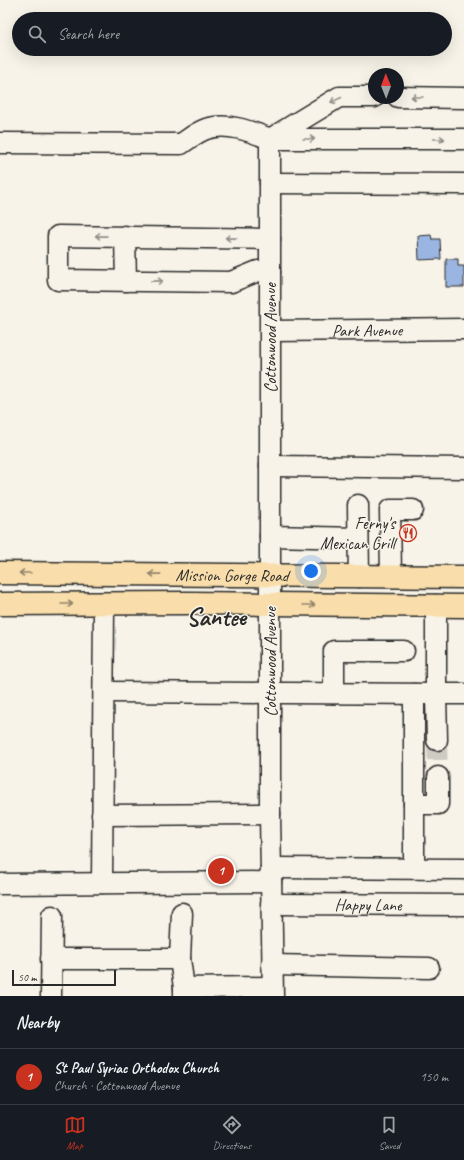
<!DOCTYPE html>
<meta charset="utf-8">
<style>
body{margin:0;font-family:Caveat,sans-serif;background:#20242c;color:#f1f3f6}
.compass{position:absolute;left:368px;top:68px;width:36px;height:36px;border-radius:50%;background:#171b24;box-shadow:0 4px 16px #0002;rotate:359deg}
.scale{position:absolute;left:12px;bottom:10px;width:104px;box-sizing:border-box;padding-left:4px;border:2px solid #2b2b2b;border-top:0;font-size:11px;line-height:14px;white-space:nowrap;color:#2b2b2b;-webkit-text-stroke:3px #f7f3e8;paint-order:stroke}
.you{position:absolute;left:311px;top:571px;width:14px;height:14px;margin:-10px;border:3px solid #fff;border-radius:50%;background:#1a73e8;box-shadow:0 0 0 6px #1a73e833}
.badge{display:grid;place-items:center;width:26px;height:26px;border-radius:50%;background:#c8321e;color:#fff;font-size:13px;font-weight:700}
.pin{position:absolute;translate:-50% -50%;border:2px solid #fff;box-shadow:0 1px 4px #0006}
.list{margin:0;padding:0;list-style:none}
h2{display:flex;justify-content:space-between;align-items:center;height:52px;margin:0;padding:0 16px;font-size:17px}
h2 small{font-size:13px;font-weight:400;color:#9ea1a6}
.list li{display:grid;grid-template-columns:26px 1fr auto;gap:12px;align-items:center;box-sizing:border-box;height:56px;padding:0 16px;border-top:1px solid #363941}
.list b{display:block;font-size:15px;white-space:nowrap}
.list p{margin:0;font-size:13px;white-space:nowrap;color:#9ea1a6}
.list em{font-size:13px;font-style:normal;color:#9ea1a6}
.icon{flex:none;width:22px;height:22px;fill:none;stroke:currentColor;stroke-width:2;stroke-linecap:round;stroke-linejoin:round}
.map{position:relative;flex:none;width:464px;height:996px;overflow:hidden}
.search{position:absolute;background:#171b24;box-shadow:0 4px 16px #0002;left:12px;right:12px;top:12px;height:44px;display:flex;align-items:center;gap:10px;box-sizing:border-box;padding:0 14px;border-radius:22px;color:#9ea1a6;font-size:15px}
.sheet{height:108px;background:#171b24}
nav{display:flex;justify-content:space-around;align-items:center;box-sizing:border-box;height:56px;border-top:1px solid #363941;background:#171b24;font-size:11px;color:#9ea1a6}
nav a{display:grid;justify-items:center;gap:2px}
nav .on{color:#c8321e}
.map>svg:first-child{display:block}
.building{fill:#9ab5e1;stroke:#2b2b2b}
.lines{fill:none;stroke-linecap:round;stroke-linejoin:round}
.minor-tunnel{stroke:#cecbc2;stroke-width:20;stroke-dasharray:20 10;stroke-linecap:butt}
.minor-casing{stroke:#2b2b2b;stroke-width:23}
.major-casing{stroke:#2b2b2b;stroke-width:25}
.minor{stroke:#f7f3e8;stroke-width:20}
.major{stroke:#f9deab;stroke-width:22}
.oneway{stroke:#918f8a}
.oneway2{stroke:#92846b}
.labels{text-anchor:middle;stroke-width:3;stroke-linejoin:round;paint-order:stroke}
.street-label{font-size:17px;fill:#2b2b2b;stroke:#f7f3e8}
.poi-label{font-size:17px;fill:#2b2b2b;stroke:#f7f3e8;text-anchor:end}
.town-label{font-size:25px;font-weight:bold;fill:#2b2b2b;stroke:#f7f3e8}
</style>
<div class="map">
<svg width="464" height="996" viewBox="0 0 464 996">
<rect width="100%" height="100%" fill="#f7f3e8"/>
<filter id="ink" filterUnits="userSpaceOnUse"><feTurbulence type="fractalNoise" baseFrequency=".025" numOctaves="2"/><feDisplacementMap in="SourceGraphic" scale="8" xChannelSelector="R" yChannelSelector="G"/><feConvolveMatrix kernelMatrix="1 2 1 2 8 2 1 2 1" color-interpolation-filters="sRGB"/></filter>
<g filter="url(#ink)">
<g class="building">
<path d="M431 235 432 239H440L441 259 419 260 418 236Z"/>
<path d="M446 259H458V266H464V287H446Z"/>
</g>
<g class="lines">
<path class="minor-tunnel" d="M437 740 438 777"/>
<g class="minor-casing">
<g id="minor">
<path d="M398 97 464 98"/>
<path d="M270 139V814L273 996"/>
<path d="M270 139 339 97H374"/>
<path d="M0 143 181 144C189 139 197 132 206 129 227 122 250 131 270 139H464"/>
<path d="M270 183 464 184"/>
<path d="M125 236 126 281"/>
<path d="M270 272 258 271 231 282 58 280V236L270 239"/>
<path id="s1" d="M271 331 464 329"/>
<path d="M270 466 464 468"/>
<path d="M358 505 359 577"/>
<path d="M270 536 358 538"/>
<path d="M391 576 390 510H413"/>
<path d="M104 692 436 694V605"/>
<path d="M334 693V651H404"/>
<path d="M437 740 436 694H464"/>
<path d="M414 804H438V777"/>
<path d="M102 815 270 814"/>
<path d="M271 868 464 869"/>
<path d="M414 868V694"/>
<path d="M102 883 104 604"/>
<path d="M0 884 271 882"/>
<path id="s2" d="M271 904 464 905"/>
<path d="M182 913 180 959 184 988V996"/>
<path d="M51 959H180"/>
<path d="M272 965 429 968"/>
<path d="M184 988 272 987"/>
<path d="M51 996 52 916"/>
</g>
</g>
<g class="major-casing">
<g id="major">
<path id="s3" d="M0 573 464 577"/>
<path d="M0 604 188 603 464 606"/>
</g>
</g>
<use href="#minor" class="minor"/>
<use href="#major" class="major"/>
</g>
<defs><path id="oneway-shaft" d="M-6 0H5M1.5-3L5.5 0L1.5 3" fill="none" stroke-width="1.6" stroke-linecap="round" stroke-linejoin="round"/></defs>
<g class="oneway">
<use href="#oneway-shaft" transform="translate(417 97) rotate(-180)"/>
<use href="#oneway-shaft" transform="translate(336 100) rotate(155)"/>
<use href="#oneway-shaft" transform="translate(309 139)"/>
<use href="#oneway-shaft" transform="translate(439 139)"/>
<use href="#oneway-shaft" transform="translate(101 236) rotate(-179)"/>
<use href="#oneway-shaft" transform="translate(231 238) rotate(-179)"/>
<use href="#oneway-shaft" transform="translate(157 281) rotate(1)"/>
</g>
<g class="oneway2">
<use href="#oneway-shaft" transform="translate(25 573) rotate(-180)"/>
<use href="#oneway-shaft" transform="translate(155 574) rotate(-179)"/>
<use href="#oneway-shaft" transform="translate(67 604)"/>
<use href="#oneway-shaft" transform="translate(309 605)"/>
</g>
</g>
<defs>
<g id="restaurant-ring" transform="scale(0.9)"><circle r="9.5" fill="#f7f3e8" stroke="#c8321e" stroke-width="1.5"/><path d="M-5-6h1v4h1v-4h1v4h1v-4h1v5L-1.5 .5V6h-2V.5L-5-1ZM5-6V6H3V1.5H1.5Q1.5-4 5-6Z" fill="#c8321e"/></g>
</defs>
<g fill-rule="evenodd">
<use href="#restaurant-ring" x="408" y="533"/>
</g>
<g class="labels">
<g class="street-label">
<text dy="6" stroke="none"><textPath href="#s1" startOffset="96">Park Avenue</textPath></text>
<text transform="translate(270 338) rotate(-90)" y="6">Cottonwood Avenue</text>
<text dy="6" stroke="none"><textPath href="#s3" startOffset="232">Mission Gorge Road</textPath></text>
<text transform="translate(270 662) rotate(-90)" y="6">Cottonwood Avenue</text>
<text dy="6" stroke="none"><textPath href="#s2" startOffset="97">Happy Lane</textPath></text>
</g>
<g class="poi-label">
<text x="395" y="529">Ferny's<tspan x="395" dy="20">Mexican Grill</tspan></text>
</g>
<g class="town-label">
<text x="216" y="625">Santee</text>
</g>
</g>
</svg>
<svg class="compass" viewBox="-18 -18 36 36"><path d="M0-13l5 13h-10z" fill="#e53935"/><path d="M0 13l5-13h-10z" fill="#9ea1a6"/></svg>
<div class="scale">50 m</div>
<div class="you"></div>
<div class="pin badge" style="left:221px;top:871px">1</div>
<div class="search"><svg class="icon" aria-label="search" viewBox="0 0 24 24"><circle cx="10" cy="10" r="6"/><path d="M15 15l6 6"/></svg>Search here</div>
</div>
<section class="sheet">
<h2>Nearby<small></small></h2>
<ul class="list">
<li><span class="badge">1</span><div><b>St Paul Syriac Orthodox Church</b><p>Church · Cottonwood Avenue</p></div><em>150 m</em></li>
</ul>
</section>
<nav>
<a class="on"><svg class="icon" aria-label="map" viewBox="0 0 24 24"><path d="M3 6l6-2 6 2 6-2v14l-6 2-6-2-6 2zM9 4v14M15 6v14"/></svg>Map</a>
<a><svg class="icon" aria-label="directions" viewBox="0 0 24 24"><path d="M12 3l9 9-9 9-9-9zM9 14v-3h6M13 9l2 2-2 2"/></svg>Directions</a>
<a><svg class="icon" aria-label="saved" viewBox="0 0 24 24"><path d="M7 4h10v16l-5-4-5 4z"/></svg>Saved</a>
</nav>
